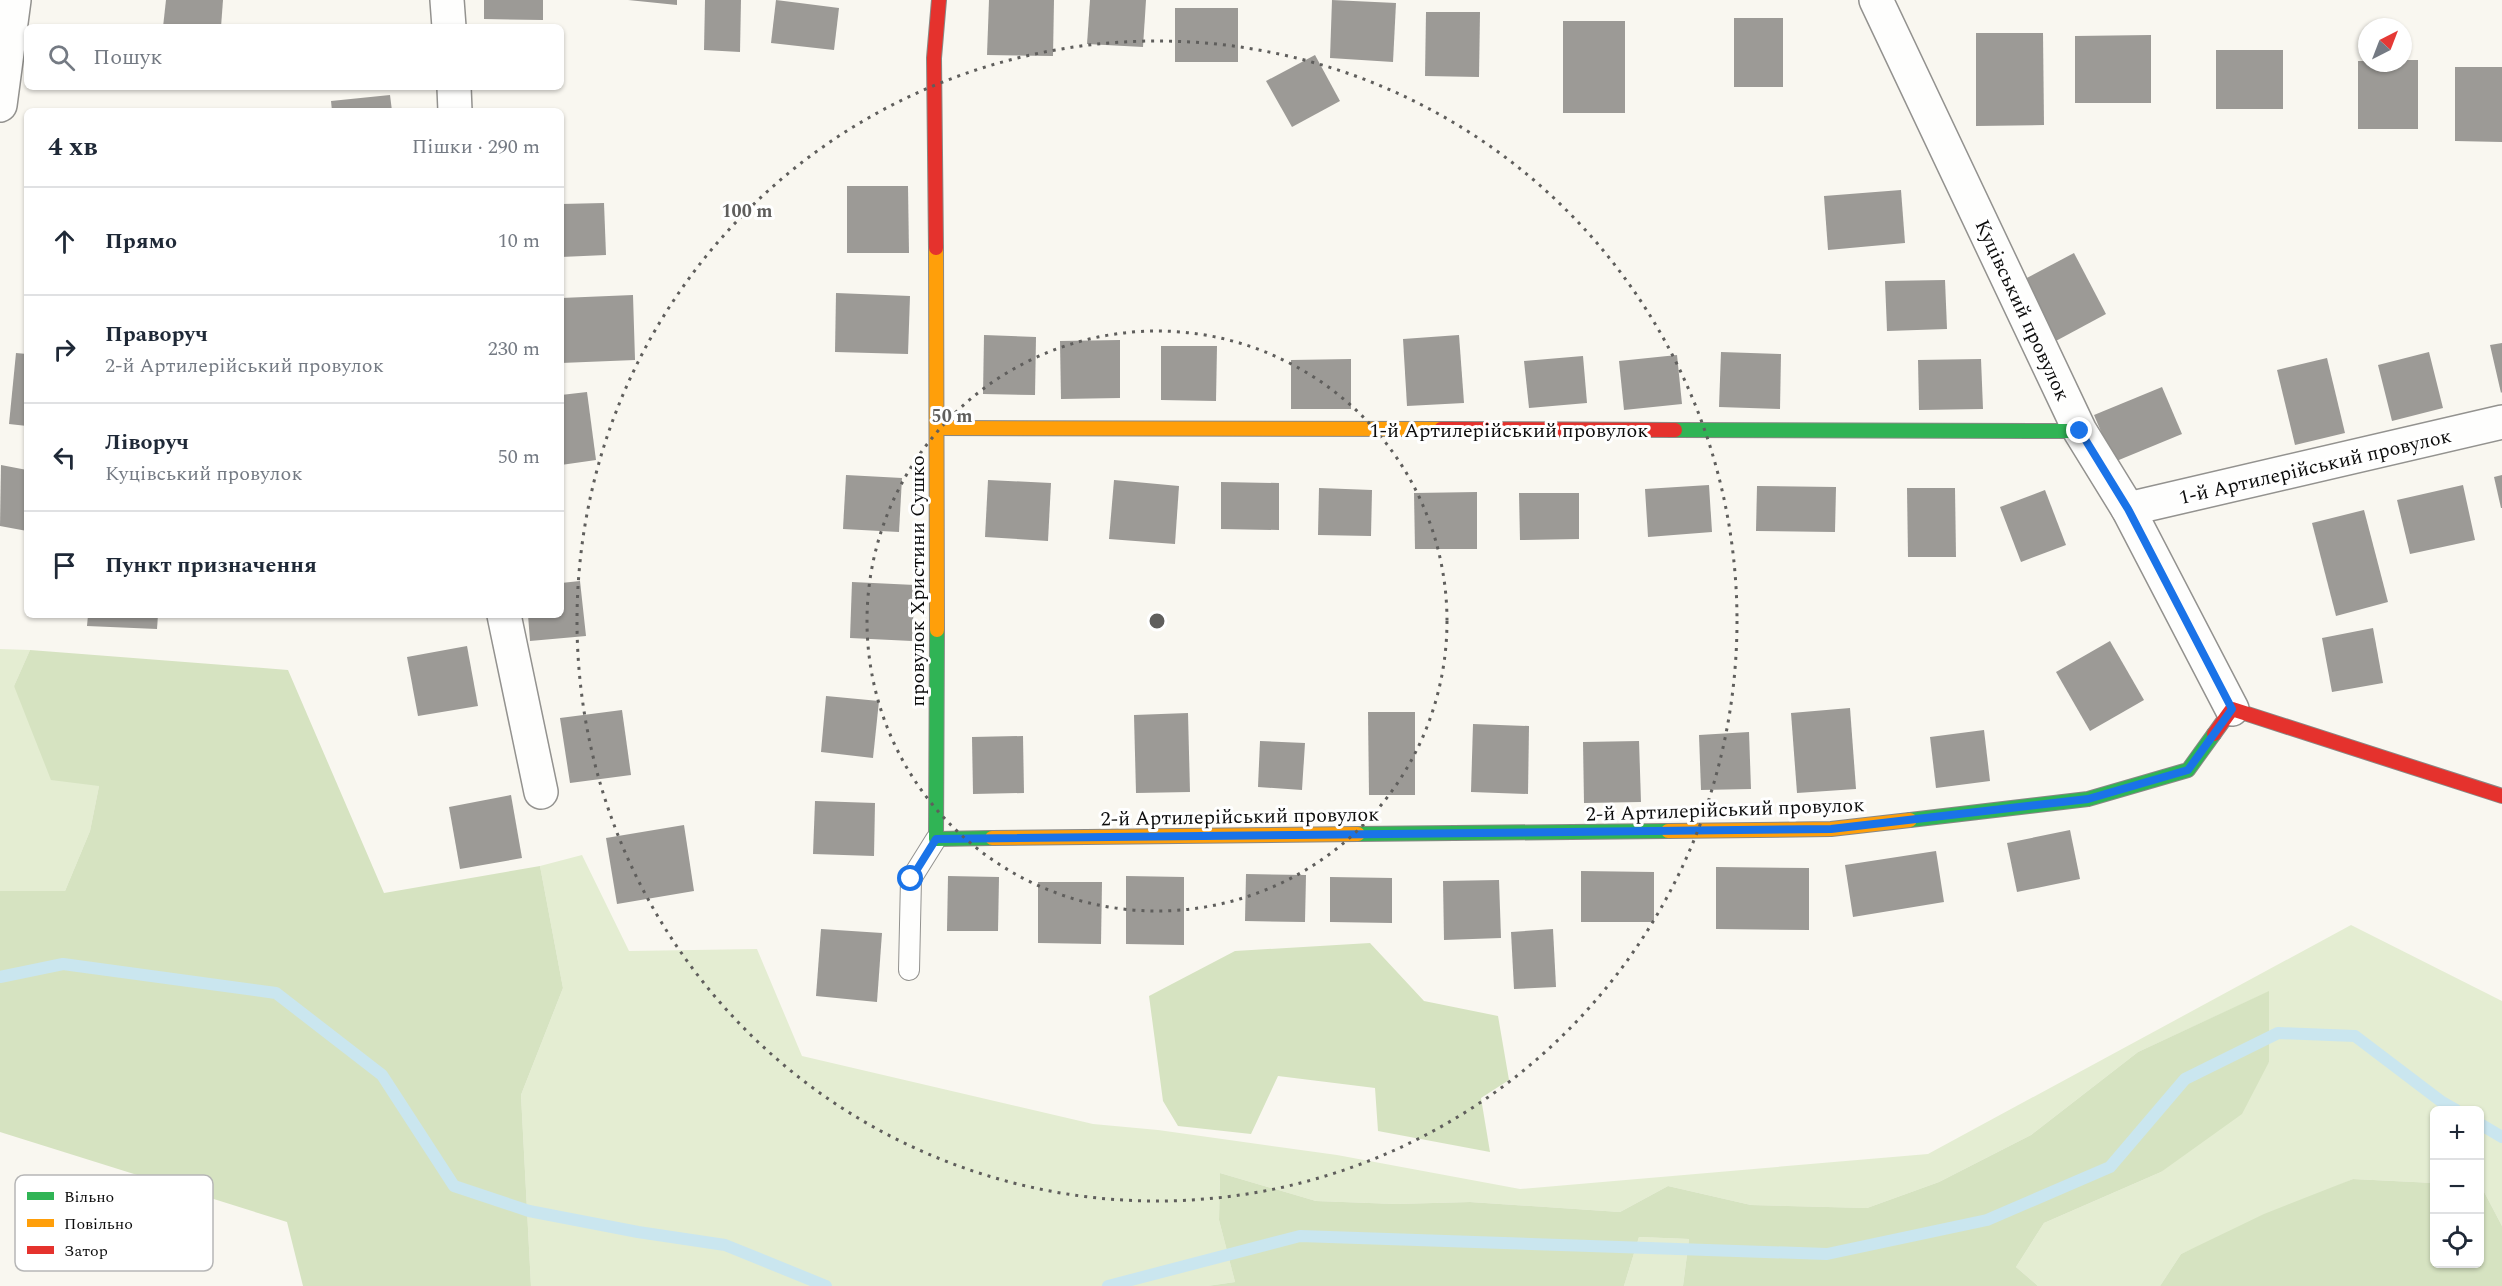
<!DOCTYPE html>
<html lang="uk">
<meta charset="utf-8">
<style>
body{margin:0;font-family:Spectral,serif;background:#f2f2f3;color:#1f2937}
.controls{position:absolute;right:18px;bottom:18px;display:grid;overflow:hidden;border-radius:9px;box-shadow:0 2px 4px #0004}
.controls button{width:54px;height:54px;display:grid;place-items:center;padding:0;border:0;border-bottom:2px solid #e0e1e3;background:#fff;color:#1f2937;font:30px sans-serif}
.compass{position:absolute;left:2358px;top:18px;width:54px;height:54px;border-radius:50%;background:#fff;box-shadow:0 2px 4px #0004;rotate:42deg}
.stop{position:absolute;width:18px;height:18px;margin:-14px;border:4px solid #1a73e8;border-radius:50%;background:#fff}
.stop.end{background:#1a73e8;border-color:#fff;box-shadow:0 2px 6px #0008}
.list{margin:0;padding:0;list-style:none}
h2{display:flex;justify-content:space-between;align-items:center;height:78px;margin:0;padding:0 24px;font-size:26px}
h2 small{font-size:20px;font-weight:400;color:#747a83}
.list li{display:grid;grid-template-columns:39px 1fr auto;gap:18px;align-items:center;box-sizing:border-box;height:108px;padding:0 24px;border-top:2px solid #e0e1e3}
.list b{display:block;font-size:22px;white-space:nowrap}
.list p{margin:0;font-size:20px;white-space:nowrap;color:#747a83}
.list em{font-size:20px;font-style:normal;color:#747a83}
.icon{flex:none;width:33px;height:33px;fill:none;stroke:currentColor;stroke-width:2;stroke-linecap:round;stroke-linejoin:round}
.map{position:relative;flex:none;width:2502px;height:1286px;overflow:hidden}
.search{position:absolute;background:#fff;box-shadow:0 2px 4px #0004;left:24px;top:24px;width:540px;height:66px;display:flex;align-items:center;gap:15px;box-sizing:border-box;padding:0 21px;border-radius:9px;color:#747a83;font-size:22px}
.panel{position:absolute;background:#fff;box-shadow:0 2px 4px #0004;left:24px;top:108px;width:540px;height:510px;border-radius:9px}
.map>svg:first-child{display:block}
.green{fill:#e4edd2}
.forest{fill:#d6e3c1}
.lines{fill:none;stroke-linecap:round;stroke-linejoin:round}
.stream{stroke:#cae6ef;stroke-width:12}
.building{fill:#9c9a96}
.lane-casing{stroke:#93928f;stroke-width:22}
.street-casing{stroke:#93928f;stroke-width:36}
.fast-casing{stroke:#898885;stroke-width:16}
.slow-casing{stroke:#898885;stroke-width:16}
.jam-casing{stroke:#898885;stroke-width:16}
.lane{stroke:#fefefd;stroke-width:20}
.street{stroke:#fefefd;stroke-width:33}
.fast{stroke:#30b455;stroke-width:14}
.slow{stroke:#ff9f0a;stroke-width:14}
.jam{stroke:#e5322d;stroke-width:14}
.route{stroke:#1a73e8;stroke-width:8}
.ring{fill:none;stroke:#5f5e5c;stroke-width:3;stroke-dasharray:3 6}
.labels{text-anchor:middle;stroke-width:6;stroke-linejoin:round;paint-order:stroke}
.street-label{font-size:20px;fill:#0c0c0c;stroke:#fff}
.key{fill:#fff;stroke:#b6b6b6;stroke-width:1.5}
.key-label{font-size:16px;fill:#0c0c0c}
.centre{fill:#5f5e5c;stroke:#fff;stroke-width:3}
.ring-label{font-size:18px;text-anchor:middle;font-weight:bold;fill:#5f5e5c;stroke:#fff;stroke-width:6;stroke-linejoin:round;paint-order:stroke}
</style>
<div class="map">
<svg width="2502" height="1286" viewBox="0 0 2502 1286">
<rect width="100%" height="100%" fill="#f9f7f0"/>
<g class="green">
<path d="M0 649 30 650 14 686 99 786 90 831 65 891H0Z"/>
<path d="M582 855 629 951 757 949 802 1056 1093 1124 1158 1130 1337 1155 1520 1189 1928 1154 2351 925 2502 1001V1226L2480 1184V1110H2434V1183L2353 1179 2181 1254 2160 1286H2038L2016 1267 2044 1223 2161 1172 2269 1062 2268 992 2138 1052 2031 1135 1939 1182 1867 1208 1751 1205 1668 1186 1620 1212 1470 1202 1396 1204 1316 1201 1220 1173 1219 1220 1235 1282 1207 1286H531L521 1095 563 988 540 866Z"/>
<path d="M1639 1237 1689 1239 1683 1286H1624Z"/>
</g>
<g class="forest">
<path d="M30 650 288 670 384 893 540 866 563 988 521 1095 531 1286H303L287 1222 0 1132V891H65L90 831 99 786 51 780 14 686Z"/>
<path d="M1370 943 1424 1001 1498 1016 1509 1080 1481 1098 1490 1152 1378 1131 1375 1088 1278 1076 1251 1134 1178 1126 1163 1101 1149 996 1235 951Z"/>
<path d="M2269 991V1062L2242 1114 2161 1172 2044 1223 2016 1267 2038 1286H1683L1689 1239 1639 1237 1624 1286H1207L1235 1282 1219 1220 1220 1173 1316 1201 1396 1204 1470 1202 1620 1212 1668 1186 1751 1205 1867 1208 1939 1182 2031 1135 2138 1052Z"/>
<path d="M2353 1179 2434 1183V1264H2480V1184L2502 1226V1286H2160L2181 1254 2264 1214Z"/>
</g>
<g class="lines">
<g class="stream">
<path d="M0 977 63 964 276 993 382 1075 454 1186 529 1211 638 1232 725 1245 826 1286"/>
<path d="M2480 1124 2502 1137"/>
<path d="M1108 1286 1300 1236 1827 1254 1987 1220 2110 1167 2185 1079 2278 1033 2355 1036 2442 1102 2456 1110"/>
</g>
</g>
<g class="building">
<path d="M166 0H223L221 27H163Z"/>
<path d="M484 0H543V20L484 19Z"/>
<path d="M628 0H677V5Z"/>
<path d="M705 0H741L740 52 704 50Z"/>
<path d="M776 0 839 8 834 50 771 43Z"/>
<path d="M989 0H1054L1053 56 987 55Z"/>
<path d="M1090 0H1146L1143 47 1087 44Z"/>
<path d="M1332 0 1396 3 1393 62 1330 58Z"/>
<rect x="1175" y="8" width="63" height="54"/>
<path d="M1426 12H1480L1479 77 1425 76Z"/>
<rect x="1734" y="18" width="49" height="69"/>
<rect x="1563" y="21" width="62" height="92"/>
<path d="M1976 33H2043L2044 125 1976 126Z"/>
<path d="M2151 35V103H2075V36Z"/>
<rect x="2216" y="50" width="67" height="59"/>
<path d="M1315 55 1340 101 1292 127 1266 81Z"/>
<path d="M2403 60H2418V129H2358V61H2367V63H2403Z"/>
<path d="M2455 67H2502V142L2455 141Z"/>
<path d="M390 95 392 111H332L331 101Z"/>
<path d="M847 186H908L909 253H847Z"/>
<path d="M1901 190 1905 243 1828 250 1824 196Z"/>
<path d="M604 203 606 255 561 257V204Z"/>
<path d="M2074 253 2106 314 2054 342 2021 281Z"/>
<path d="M1945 280 1947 329 1887 331 1885 281Z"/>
<path d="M836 293 910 296 908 354 835 352Z"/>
<path d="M633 295 635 360 561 363V298Z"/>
<path d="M984 335 1036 337 1035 395 983 394Z"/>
<path d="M1459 335 1464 403 1407 406 1403 339Z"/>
<path d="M1120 340V398L1061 399 1060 341Z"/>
<path d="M2502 343V392L2501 393 2490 345Z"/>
<path d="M1161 346H1217L1216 401 1161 400Z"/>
<path d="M1721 352 1781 354 1780 409 1719 407Z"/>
<path d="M2429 352 2443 408 2392 421 2378 365Z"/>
<path d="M16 353 27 354V426L9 424Z"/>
<path d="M1677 355 1682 404 1624 410 1619 361Z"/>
<path d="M1583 356 1587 403 1529 408 1524 361Z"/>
<path d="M2327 358 2345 433 2295 445 2277 370Z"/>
<path d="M1351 359V409H1291V360Z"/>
<path d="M1981 359 1983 409 1919 410 1918 360Z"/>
<path d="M2162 387 2182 434 2114 462 2094 415Z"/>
<path d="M587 392 596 460 561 465V395Z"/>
<path d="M1 465 27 470V531L0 526Z"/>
<path d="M846 475 902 478 899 532 843 529Z"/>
<path d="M2502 475V508H2501L2494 477Z"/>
<path d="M988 480 1051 483 1048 541 985 537Z"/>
<path d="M1114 480 1179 486 1175 544 1109 539Z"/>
<path d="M1221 482 1279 483V530L1221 529Z"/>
<path d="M1709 485 1712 532 1648 537 1645 489Z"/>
<path d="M2463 485 2475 540 2410 554 2397 500Z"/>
<path d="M1757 486 1836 487 1835 532 1756 531Z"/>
<path d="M1319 488 1372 490 1371 536 1318 535Z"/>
<path d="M1907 488H1955L1956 557H1908Z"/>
<path d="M2045 490 2066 545 2021 562 2000 507Z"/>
<path d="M1477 492V549H1415L1414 493Z"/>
<path d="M1519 493H1579V539L1520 540Z"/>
<path d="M2364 510 2388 602 2336 616 2312 523Z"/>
<path d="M580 581 586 636 530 641 528 615H561V583Z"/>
<path d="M852 582 915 585 912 641 850 638Z"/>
<path d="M88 615H158L157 629 87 626Z"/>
<path d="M2373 628 2383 683 2332 692 2322 638Z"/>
<path d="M2110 641 2144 700 2090 731 2056 672Z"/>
<path d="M467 646 478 706 418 716 407 657Z"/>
<path d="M826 696 879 701 873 758 821 752Z"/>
<path d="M1850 708 1856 789 1797 793 1791 713Z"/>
<path d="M622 710 631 775 570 783 560 718Z"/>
<path d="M1368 712H1415V795H1369Z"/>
<path d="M1188 713 1190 792 1136 793 1134 715Z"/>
<path d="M1473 724 1529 726 1528 794 1471 792Z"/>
<path d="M1984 730 1990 781 1936 788 1930 737Z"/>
<path d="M1749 732 1751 789 1701 790 1699 735Z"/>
<path d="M1023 736 1024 793 973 794 972 737Z"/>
<path d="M1260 741 1305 743 1302 790 1258 787Z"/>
<path d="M1639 741 1641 802 1584 803 1583 742Z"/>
<path d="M511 795 522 858 460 869 449 807Z"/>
<path d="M815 801 875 803 874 856 813 854Z"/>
<path d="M684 825 694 891 617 904 606 838Z"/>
<path d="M2070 830 2080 879 2017 892 2007 843Z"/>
<path d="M1936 851 1944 902 1853 917 1845 865Z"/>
<path d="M1716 867 1809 868V930L1716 929Z"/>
<path d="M1581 871 1654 872V922H1581Z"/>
<path d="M1246 874 1306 875 1305 922 1245 921Z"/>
<path d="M948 876 999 877 998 931H947Z"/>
<path d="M1126 876 1184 877V945L1126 944Z"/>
<path d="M1330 877 1392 878V923L1330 922Z"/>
<path d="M1499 880 1501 938 1444 940 1443 881Z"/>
<path d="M1038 882H1102L1101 944 1038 943Z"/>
<path d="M821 929 882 933 877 1002 816 996Z"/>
<path d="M1553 929 1556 987 1514 989 1511 932Z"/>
</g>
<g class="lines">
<g class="lane-casing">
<path id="lane" d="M909 970 911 879 936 839"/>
</g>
<g class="street-casing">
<g id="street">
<path d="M447 0 449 27"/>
<path d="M1876 0 2080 431 2128 509 2232 709"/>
<path d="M454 87 455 111"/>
<path d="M0 105 14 0"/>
<path d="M2128 509 2502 422"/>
<path d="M504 615 541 792"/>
</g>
</g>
<g class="fast-casing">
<g id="fast">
<path d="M1675 430 2080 431"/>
<path d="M937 630 936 839 992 838"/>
<path d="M1910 820 2088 799 2188 770 2214 734"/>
<path d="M1358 834 1668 831"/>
</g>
</g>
<g class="slow-casing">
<g id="slow">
<path d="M936 248 937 630"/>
<path d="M938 428 1441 429"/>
<path d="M1668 831 1831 829 1910 820"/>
<path d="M992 838 1358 834"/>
</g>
</g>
<g class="jam-casing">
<g id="jam">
<path d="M936 248 934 58 939 0"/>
<path d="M1441 429 1675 430"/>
<path d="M2214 734 2232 709 2502 796"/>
</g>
</g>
<use href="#lane" class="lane"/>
<use href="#street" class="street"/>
<use href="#fast" class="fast"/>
<use href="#slow" class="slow"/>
<use href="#jam" class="jam"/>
</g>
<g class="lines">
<path class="route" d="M911 879 936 839 1831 829 2088 799 2188 770 2232 709 2128 509 2080 431"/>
</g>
<g class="ring">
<circle cx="1157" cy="621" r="290"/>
<circle cx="1157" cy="621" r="580"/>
</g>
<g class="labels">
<g class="street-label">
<text transform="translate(2023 310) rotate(65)" y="7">Куцівський провулок</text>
<text x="1509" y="437">1-й Артилерійський провулок</text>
<text transform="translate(2315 466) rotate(-13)" y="7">1-й Артилерійський провулок</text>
<text transform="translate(917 581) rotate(-90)" y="7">провулок Христини Сушко</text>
<text transform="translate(1725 809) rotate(-2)" y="7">2-й Артилерійський провулок</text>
<text transform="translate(1240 816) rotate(-1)" y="7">2-й Артилерійський провулок</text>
</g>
</g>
<rect x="15" y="1175" width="198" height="96" rx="9" class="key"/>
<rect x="27" y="1192" width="27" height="8" fill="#30b455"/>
<rect x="27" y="1219" width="27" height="8" fill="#ff9f0a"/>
<rect x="27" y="1246" width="27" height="8" fill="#e5322d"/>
<g class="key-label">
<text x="64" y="1202">Вільно</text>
<text x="64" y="1229">Повільно</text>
<text x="64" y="1256">Затор</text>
</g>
<circle cx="1157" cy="621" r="9" class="centre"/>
<g class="ring-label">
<text x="747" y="217">100 m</text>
<text x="952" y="422">50 m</text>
</g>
</svg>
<div class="controls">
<button>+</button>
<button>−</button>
<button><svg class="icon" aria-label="locate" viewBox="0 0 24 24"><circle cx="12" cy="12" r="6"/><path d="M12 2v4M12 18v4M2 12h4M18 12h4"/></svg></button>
</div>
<svg class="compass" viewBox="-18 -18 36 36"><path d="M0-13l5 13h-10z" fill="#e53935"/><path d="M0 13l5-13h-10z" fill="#747a83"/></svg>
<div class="stop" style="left:911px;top:879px"></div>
<div class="stop end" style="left:2080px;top:431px"></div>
<div class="search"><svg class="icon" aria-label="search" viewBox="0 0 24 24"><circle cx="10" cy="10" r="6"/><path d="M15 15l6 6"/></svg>Пошук</div>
<section class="panel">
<h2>4 хв<small>Пішки · 290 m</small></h2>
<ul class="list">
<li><svg class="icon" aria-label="ahead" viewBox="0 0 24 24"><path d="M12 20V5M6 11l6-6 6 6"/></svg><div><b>Прямо</b></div><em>10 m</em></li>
<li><svg class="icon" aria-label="right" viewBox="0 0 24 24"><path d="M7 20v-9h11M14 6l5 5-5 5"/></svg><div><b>Праворуч</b><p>2-й Артилерійський провулок</p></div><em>230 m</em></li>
<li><svg class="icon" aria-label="left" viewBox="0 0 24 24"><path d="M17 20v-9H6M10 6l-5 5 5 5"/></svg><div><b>Ліворуч</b><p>Куцівський провулок</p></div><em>50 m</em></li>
<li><svg class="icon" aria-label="arrive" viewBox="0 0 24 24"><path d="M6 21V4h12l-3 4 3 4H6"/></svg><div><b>Пункт призначення</b></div></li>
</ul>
</section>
</div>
